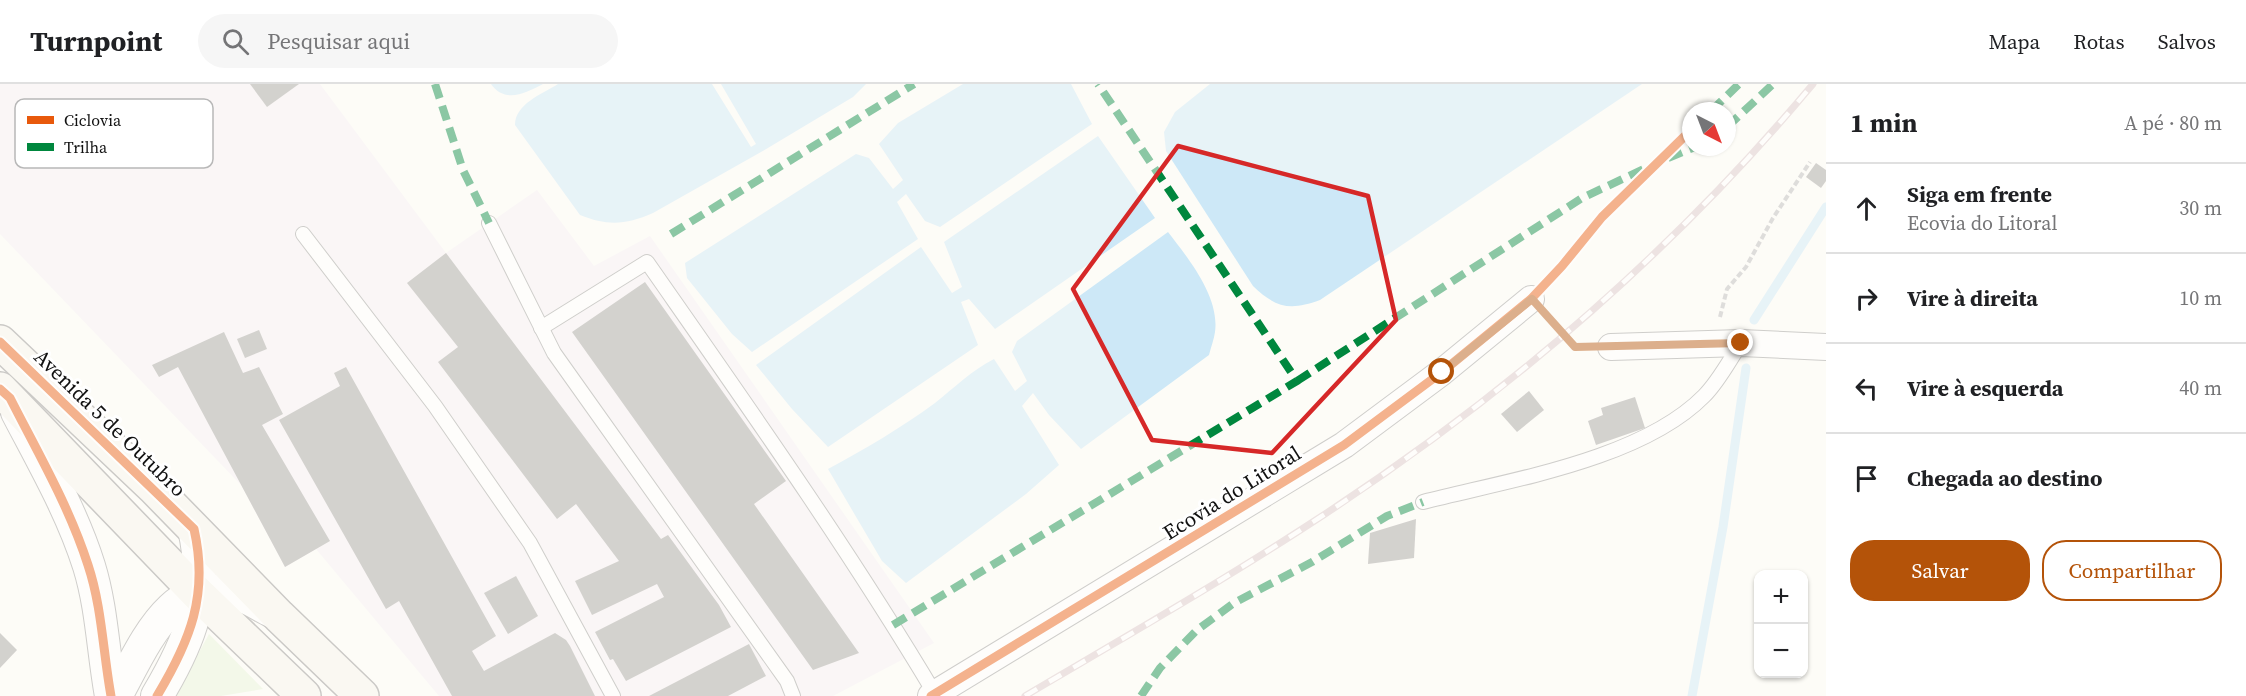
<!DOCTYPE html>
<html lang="pt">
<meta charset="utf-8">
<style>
body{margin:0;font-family:"Source Serif 4",serif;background:#f6f6f6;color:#202124}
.controls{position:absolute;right:18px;bottom:18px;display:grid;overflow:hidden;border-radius:12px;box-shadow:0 2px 4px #0004}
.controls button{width:54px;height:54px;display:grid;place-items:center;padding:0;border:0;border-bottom:2px solid #e0e0e0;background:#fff;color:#202124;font:30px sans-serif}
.compass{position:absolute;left:1682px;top:18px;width:54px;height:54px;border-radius:50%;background:#fff;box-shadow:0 2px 4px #0004;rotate:138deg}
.stop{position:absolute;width:18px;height:18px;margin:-14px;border:4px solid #b45309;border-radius:50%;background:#fff}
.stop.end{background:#b45309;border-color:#fff;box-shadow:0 2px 6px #0008}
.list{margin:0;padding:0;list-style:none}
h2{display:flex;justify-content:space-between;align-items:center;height:78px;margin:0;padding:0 24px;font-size:26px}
h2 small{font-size:20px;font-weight:400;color:#757577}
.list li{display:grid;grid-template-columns:39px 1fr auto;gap:18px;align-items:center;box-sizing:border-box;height:90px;padding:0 24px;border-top:2px solid #e0e0e0}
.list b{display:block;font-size:22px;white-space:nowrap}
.list p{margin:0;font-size:20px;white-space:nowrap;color:#757577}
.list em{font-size:20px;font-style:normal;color:#757577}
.actions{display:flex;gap:12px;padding:18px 24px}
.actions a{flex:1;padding:14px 0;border:2px solid #b45309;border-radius:24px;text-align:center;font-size:21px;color:#b45309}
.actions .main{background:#b45309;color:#fff}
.icon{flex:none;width:33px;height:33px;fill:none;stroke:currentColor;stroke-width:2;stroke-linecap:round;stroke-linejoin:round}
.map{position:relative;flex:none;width:1826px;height:612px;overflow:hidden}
header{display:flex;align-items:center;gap:36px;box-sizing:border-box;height:84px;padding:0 30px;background:#fff;border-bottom:2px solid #e0e0e0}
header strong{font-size:28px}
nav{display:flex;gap:33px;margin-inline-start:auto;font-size:21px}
.search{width:420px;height:54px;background:#f6f6f6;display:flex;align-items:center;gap:15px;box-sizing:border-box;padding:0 21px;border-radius:33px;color:#757577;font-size:22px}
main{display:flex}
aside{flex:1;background:#fff}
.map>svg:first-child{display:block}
.industrial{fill:#f5f0f3}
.green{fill:#e7f3d7}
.water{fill:#cde8f7}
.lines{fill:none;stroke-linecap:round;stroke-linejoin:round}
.stream{stroke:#cde8f7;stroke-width:9}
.building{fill:#a19f9c}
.service-casing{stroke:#979795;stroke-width:16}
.minor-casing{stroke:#979795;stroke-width:28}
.tertiary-casing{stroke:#979795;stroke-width:34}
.secondary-casing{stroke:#8e8d8b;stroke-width:36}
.path{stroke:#b9b9b8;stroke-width:4;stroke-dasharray:6 3;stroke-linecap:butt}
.service{stroke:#fffffe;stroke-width:14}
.minor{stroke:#fffffe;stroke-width:26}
.tertiary{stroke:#fffffe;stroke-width:32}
.secondary{stroke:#f6f4eb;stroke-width:33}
.rail-casing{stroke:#d9c6c7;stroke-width:7}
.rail{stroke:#fff;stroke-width:4.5;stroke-dasharray:14;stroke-linecap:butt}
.quiet{stroke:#00873e;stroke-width:8;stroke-dasharray:15 8;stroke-linecap:butt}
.cycleway-casing{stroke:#fff;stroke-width:13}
.cycleway{stroke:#e8590c;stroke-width:9}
.route{stroke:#b45309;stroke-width:8}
.marked{fill:none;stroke:#d62828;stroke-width:4.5;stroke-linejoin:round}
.labels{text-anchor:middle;stroke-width:6;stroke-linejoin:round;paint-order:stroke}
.street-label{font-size:21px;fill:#111;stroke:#fff}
.key{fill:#fff;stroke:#b8b8b8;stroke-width:1.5}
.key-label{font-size:16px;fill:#111}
</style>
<header>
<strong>Turnpoint</strong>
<div class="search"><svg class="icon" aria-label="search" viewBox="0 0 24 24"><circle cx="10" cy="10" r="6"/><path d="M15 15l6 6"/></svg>Pesquisar aqui</div>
<nav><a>Mapa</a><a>Rotas</a><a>Salvos</a></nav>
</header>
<main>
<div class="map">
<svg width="1826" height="612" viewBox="0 0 1826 612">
<rect width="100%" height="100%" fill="#fdfcf7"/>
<path class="industrial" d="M0 0H320L446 169 537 106 594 182 650 152 934 559 833 612H439L316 465 285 483 241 401 0 150Z"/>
<path class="green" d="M209 550 263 605 221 612H175Z"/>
<g class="water">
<path d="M491 0H543C526 9 505 20 491 0Z"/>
<path d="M558 0H712L751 63 756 60 721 0H866L853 13 761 68 653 129C626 141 607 142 580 131L515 41C515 20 542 10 558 0Z"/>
<path d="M963 0H1071L1092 40 940 143 925 137 906 110 897 118 918 155 752 268 732 250 687 194 685 179 856 70 869 74 893 105 903 96 879 60 898 39Z"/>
<path d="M1210 0H1642L1320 216C1290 227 1276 224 1253 202L1166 67 1164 48 1175 28Z"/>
<path d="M1098 52 1155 134 995 245 969 215 961 218 978 261 828 363 792 325 756 281 921 163 952 209 962 203 944 158Z"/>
<path d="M1168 148C1188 174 1220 213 1215 248 1214 255 1211 263 1209 271L1081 365 1049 331 1033 309 1022 322 1059 381 1026 410 906 499 882 477 828 385C865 365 901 344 935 319 954 304 972 286 994 275L1015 307 1027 297 1012 268 1017 257Z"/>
</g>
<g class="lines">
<g class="stream">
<path d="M1754 236 1826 123"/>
<path d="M1692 612 1723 443 1746 284"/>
</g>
</g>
<g class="building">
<path d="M250 0H299L267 23Z"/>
<path d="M1816 79 1826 86V97L1821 104 1806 93Z"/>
<path d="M446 169 661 455 668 451 719 521 731 543 626 597 613 575 610 576 595 548 664 513 657 500 592 531 575 497 619 477 576 420 557 435 438 278 458 263 407 199Z"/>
<path d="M645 198 786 397 754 420 859 569 813 586 572 248Z"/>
<path d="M259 246 267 265 245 274 237 255Z"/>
<path d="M224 248 243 289 259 283 283 330 262 341 330 457 285 483 178 283 159 293 152 281Z"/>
<path d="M346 283 496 552 472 567 484 587 555 549 566 556 570 562 595 612H452L399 517 386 525 279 336 340 302 334 289Z"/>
<path d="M1529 307 1544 326 1517 348 1501 330Z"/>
<path d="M1635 313 1645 344 1596 361 1588 337 1603 331 1601 324Z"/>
<path d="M1416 435 1414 474 1368 480 1370 449Z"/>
<path d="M516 492 538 532 508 550 484 509Z"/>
<path d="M0 549 17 566 0 584Z"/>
<path d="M749 560 766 592 728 612H649Z"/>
</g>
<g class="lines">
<g class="service-casing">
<g id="service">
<path d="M489 139 554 269 787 597 793 612"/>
<path d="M303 150 435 322 530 459 613 612"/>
<path d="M541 244 647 178C746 320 846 461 935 610"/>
<path d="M1423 418C1508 396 1641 376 1704 312 1719 297 1729 277 1741 259"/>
</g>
</g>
<g class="minor-casing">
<g id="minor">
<path d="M1611 263 1741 259 1826 263"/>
<path d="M931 612 1344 361 1442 288 1531 215"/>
</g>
</g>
<g class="tertiary-casing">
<g id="tertiary">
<path d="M17 328C43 378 72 428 89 482 102 524 103 568 111 612"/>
<path d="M116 612C143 564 173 482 244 513 254 517 263 523 273 528"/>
<path d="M157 612C190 557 209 511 194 445"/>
</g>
</g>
<g class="secondary-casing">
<g id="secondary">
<path d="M0 258 154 404 279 532 362 612"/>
<path d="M0 305 197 509 304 612"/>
</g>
</g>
<g class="path">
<path d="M1720 233 1727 205 1746 183 1773 134 1810 78"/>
<path d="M1550 235 1575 263H1585"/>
</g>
<use href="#service" class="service"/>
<use href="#minor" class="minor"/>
<use href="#tertiary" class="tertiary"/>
<use href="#secondary" class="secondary"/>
<g class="rail-casing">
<path id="rail" d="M1025 612C1125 553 1226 495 1322 432 1505 312 1673 168 1813 0"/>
</g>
<use href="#rail" class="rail"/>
<g class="quiet">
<path d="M435 0 463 86 489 139"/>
<path d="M1711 27 1739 0"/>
<path d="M1727 43 1773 0"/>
<path d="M1668 74 1695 63"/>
<path d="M671 150 914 0"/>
<path d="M1297 297 1582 114 1646 84"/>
<path d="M893 541 1297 297 1098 0"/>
<path d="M1141 612 1160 584 1197 546 1234 519 1312 478 1387 432 1423 418"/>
</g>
<g class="cycleway-casing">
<g id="cycleway">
<path d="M0 258 194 445C209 511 190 557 157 612"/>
<path d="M0 305 10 314C38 369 69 422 88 481 102 523 103 568 111 612"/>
<path d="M931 612 1344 361 1442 288 1531 215 1562 182 1602 133 1691 46"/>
</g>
</g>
<use href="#cycleway" class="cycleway"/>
</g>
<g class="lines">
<path class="route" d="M1442 288 1532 215 1575 263 1741 259"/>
</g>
<path d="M0 0H1826V612H0ZM1178 62 1368 112 1396 236 1272 369 1152 356 1073 205Z" fill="#fdfcf7" fill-opacity=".55" fill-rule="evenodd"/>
<path class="marked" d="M1178 62 1368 112 1396 236 1272 369 1152 356 1073 205Z"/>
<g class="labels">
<g class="street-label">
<text transform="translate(110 339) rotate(44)" y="7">Avenida 5 de Outubro</text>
<text transform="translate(1232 409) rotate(-32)" y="7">Ecovia do Litoral</text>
</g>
</g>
<rect x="15" y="15" width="198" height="69" rx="9" class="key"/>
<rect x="27" y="32" width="27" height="8" fill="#e8590c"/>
<rect x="27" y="59" width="27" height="8" fill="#00873e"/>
<g class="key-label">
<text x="64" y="42">Ciclovia</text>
<text x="64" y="69">Trilha</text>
</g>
</svg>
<div class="controls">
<button>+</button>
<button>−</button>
</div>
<svg class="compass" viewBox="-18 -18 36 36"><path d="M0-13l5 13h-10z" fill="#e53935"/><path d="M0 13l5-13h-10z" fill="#757577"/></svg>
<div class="stop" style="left:1442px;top:288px"></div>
<div class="stop end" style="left:1741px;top:259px"></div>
</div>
<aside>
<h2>1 min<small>A pé · 80 m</small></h2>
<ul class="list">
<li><svg class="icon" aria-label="ahead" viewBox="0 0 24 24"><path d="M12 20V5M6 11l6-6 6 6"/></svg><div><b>Siga em frente</b><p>Ecovia do Litoral</p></div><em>30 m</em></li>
<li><svg class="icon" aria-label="right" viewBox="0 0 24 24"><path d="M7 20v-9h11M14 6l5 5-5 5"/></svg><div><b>Vire à direita</b></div><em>10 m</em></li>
<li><svg class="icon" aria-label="left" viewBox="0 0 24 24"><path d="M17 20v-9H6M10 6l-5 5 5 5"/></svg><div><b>Vire à esquerda</b></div><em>40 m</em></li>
<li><svg class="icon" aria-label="arrive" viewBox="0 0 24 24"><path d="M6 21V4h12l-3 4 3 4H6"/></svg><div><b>Chegada ao destino</b></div></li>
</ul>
<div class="actions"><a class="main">Salvar</a><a>Compartilhar</a></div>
</aside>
</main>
